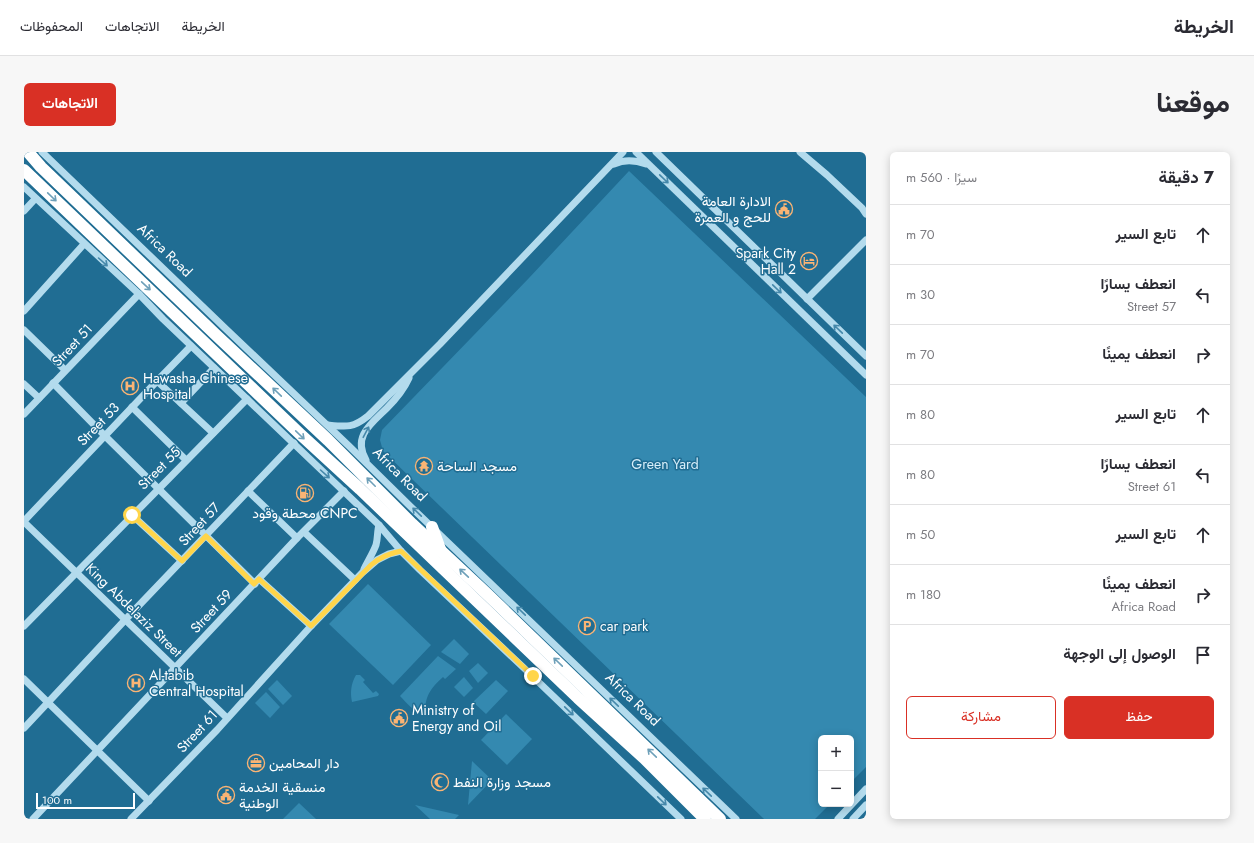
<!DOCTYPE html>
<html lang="ar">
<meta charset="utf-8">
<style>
body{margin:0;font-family:Jost,Vazirmatn,sans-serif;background:#f7f7f7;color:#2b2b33;direction:rtl}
.controls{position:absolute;right:12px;bottom:12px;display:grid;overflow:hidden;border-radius:6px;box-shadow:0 2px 10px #0003}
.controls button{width:36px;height:36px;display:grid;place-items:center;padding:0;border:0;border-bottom:1px solid #e1e1e2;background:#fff;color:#2b2b33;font:20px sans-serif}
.scale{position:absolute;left:12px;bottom:10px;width:99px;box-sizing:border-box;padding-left:4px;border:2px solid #fff;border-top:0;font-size:11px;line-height:14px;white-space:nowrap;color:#fff;-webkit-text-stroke:3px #206d93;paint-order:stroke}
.stop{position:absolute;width:12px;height:12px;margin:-9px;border:3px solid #ffd54a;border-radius:50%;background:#fff}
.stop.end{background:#ffd54a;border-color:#fff;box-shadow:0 1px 4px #0008}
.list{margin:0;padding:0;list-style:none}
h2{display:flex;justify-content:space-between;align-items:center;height:52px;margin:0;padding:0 16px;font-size:17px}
h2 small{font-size:13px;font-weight:400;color:#7c7c81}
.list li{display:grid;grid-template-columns:26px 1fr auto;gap:12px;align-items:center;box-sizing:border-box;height:60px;padding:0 16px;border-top:1px solid #e1e1e2}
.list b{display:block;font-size:15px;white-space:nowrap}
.list p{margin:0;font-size:13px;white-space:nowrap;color:#7c7c81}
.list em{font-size:13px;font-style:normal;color:#7c7c81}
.actions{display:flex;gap:8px;padding:12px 16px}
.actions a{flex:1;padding:9px 0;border:1px solid #d93025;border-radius:6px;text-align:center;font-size:14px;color:#d93025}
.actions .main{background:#d93025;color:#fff}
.icon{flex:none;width:22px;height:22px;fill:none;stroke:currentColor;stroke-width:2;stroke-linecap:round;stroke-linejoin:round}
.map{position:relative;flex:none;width:842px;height:667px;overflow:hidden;direction:ltr;border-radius:6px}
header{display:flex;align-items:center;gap:24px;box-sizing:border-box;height:56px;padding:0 20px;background:#fff;border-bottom:1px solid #e1e1e2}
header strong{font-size:19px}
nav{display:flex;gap:22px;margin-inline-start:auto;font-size:14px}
.intro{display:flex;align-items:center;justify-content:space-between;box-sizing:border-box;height:96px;padding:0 24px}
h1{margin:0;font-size:28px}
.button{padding:10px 18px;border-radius:6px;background:#d93025;color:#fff;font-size:14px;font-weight:700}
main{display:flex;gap:24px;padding:0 24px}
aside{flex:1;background:#fff;border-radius:6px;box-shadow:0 2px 10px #0003}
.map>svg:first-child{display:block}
.green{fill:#3489b0}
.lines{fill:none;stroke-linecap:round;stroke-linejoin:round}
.minor{stroke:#b3dbed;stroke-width:7}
.highway{stroke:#fff;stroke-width:12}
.oneway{stroke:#4588aa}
.oneway2{stroke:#6ea0b9}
.route{stroke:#ffd54a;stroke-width:5}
.labels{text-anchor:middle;stroke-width:3;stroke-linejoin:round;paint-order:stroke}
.poi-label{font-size:14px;fill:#fff;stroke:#206d93;text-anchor:start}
.street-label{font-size:14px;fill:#fff;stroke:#206d93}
.park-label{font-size:14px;fill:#d8effa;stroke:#206d93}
</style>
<header>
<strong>الخريطة</strong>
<nav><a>الخريطة</a><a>الاتجاهات</a><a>المحفوظات</a></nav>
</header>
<div class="intro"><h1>موقعنا</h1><a class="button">الاتجاهات</a></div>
<main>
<aside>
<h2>7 دقيقة<small>سيرًا · 560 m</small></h2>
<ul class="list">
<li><svg class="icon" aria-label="ahead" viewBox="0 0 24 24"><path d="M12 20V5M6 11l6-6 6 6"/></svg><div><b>تابع السير</b></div><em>70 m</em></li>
<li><svg class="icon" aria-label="left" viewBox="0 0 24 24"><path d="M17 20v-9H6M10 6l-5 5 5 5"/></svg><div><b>انعطف يسارًا</b><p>Street 57</p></div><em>30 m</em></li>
<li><svg class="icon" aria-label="right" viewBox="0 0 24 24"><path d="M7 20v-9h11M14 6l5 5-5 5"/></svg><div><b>انعطف يمينًا</b></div><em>70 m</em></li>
<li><svg class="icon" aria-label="ahead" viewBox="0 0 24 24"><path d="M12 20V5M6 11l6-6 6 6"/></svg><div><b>تابع السير</b></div><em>80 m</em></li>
<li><svg class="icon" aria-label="left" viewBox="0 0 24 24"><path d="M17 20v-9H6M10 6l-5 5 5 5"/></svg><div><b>انعطف يسارًا</b><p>Street 61</p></div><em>80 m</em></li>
<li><svg class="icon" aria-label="ahead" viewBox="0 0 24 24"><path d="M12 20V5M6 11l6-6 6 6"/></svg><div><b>تابع السير</b></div><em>50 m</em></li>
<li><svg class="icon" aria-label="right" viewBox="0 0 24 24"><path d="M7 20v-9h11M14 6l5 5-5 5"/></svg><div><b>انعطف يمينًا</b><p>Africa Road</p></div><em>180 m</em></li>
<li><svg class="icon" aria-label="arrive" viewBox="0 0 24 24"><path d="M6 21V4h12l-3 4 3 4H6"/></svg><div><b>الوصول إلى الوجهة</b></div></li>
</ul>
<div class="actions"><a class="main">حفظ</a><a>مشاركة</a></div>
</aside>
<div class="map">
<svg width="842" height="667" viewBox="0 0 842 667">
<rect width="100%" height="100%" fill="#206d93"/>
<g class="green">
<path d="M605 19 842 245V615L827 630V586H797V652H806L791 667H740L359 299 356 288 358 278 505 126Z"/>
<path d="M344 432 407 493 369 533 305 472Z"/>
<path d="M430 487 445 502 436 512 417 500Z"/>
<path d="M414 504 432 517 421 527 419 525C406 537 401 544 401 562 390 561 383 551 376 544Z"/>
<path d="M454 511 464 521 454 531 445 519Z"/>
<path d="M332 523H336L341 528 339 530 349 541 352 539 355 542 354 544 328 550C326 540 327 532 332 523Z"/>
<path d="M440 525 449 536 440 545 430 535Z"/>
<path d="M253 528 268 544 259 553 244 537Z"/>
<path d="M472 528 484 539 462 562 449 550Z"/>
<path d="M242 540 256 555 246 566 231 551Z"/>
<path d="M482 562 508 587 483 613 457 588Z"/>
<path d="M448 609 468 628 444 653Z"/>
<path d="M275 651 292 667H259Z"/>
<path d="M391 653 435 663 431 667H406Z"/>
</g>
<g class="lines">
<g class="minor">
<path d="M18 0 203 178 325 294 387 355 712 667"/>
<path d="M612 0 842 223"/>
<path d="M632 0 842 204"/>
<path d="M776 0 803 23 838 56 842 62"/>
<path d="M590 12C601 7 611 8 622 12"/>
<path d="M0 35 115 142 139 167 355 373 377 399 396 418 501 517 657 667"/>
<path d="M0 59 11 47"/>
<path d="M783 147 842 88"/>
<path d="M0 159 60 92"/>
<path d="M0 178 41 218"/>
<path d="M133 229 189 281"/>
<path d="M29 231 81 284 231 432"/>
<path d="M0 232 15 246"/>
<path d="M157 251 190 216"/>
<path d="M108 255 162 308"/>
<path d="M0 262 115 142"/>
<path d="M304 273C323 275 329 276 344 264L416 192 599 0"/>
<path d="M342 308C328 284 348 271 363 256 372 247 380 237 385 226"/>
<path d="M224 339 273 386"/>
<path d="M108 363 158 409"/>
<path d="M0 369 133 229 167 194"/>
<path d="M0 370 203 566"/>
<path d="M280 380 331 428"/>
<path d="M340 417C344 409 349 401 352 393 354 386 353 379 355 373"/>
<path d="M235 427 287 474"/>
<path d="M0 474 223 247"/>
<path d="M0 527 125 649"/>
<path d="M0 576 101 468 270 291"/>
<path d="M9 667 273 386 320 339"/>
<path d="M107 667 193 578 287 474 338 421 353 408 365 402 377 399"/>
<path d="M814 667 842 637"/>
<path d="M829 667 842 653"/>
</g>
<g class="highway">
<path d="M4 0 17 15 191 182 304 288 388 372 463 442 696 667"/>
<path d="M0 18 231 239 276 282 336 337 554 546 620 606 681 667"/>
<path d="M408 375 416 397"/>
</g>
</g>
<defs><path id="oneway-shaft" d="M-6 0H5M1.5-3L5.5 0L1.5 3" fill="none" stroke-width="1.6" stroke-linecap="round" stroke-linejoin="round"/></defs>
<g class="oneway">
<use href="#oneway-shaft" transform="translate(640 27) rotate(44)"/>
<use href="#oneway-shaft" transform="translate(79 110) rotate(42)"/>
<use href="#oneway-shaft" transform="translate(753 137) rotate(44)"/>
<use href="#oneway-shaft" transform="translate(814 177) rotate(-136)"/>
<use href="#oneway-shaft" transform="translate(342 280) rotate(-62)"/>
<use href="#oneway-shaft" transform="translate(301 322) rotate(42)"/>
<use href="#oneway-shaft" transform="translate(393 360) rotate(-136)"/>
<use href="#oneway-shaft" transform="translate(497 459) rotate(-136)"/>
<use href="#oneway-shaft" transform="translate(590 550) rotate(-136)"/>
<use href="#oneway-shaft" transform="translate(545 559) rotate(44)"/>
<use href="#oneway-shaft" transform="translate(683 640) rotate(-136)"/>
<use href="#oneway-shaft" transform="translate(638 649) rotate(44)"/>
</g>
<g class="oneway2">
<use href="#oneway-shaft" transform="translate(28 45) rotate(44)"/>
<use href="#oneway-shaft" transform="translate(122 134) rotate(43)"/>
<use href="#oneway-shaft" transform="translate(253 240) rotate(-136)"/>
<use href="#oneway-shaft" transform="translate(276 283) rotate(44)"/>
<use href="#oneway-shaft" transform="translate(347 330) rotate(-135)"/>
<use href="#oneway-shaft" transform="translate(440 421) rotate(-137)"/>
<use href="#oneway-shaft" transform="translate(534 510) rotate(-136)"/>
<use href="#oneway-shaft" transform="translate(628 601) rotate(-136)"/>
</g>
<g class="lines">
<path class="route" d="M108 363 158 409 182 384 230 432 235 427 287 474 347 413C356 405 365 402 377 399L509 524"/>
</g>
<defs>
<g id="civic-ring" transform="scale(0.9)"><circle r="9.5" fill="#206d93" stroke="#fab474" stroke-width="1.5"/><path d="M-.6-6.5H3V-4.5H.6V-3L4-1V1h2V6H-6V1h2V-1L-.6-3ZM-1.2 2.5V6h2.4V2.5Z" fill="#fab474"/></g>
<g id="hotel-ring" transform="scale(0.9)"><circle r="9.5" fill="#206d93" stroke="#fab474" stroke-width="1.5"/><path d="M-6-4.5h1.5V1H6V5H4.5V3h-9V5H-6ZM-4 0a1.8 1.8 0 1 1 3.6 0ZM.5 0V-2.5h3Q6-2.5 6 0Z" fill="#fab474"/></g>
<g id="hospital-ring" transform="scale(0.9)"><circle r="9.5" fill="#206d93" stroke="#fab474" stroke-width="1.5"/><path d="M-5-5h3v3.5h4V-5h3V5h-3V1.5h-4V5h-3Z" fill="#fab474"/></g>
<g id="temple-ring" transform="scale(0.9)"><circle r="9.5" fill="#206d93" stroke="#fab474" stroke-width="1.5"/><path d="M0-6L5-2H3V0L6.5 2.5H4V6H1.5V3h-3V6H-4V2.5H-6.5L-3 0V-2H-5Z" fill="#fab474"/></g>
<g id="fuel-ring" transform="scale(0.9)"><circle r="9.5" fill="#206d93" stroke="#fab474" stroke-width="1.5"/><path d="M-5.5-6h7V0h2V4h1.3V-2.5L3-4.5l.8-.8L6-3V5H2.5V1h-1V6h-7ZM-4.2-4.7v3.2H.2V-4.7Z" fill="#fab474"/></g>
<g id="parking-ring" transform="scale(0.9)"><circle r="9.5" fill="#206d93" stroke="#fab474" stroke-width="1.5"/><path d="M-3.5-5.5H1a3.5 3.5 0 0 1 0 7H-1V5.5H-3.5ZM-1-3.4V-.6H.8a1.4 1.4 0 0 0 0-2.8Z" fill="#fab474"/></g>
<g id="office-ring" transform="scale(0.9)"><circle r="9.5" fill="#206d93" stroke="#fab474" stroke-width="1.5"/><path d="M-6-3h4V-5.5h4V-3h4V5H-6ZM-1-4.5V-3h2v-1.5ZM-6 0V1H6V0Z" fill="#fab474"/></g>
<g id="mosque-ring" transform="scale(0.9)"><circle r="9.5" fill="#206d93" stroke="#fab474" stroke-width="1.5"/><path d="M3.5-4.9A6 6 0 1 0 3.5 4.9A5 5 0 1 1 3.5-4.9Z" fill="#fab474"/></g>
</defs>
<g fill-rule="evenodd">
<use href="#civic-ring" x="760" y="57"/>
<use href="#hotel-ring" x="785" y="109"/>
<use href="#hospital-ring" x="106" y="234"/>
<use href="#temple-ring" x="400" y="314"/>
<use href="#fuel-ring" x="281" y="341"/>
<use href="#parking-ring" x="563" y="474"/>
<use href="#hospital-ring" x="112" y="531"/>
<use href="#civic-ring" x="375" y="566"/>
<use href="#office-ring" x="232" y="611"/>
<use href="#mosque-ring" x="416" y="630"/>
<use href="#civic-ring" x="202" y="643"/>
</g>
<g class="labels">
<g class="poi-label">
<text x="747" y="54" text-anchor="end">الادارة العامة<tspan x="747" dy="16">للحج و العمرة</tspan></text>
<text x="772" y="106" text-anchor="end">Spark City<tspan x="772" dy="16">Hall 2</tspan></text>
<text x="119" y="231">Hawasha Chinese<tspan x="119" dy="16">Hospital</tspan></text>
<text x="413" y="319">مسجد الساحة</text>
<text x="281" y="366" text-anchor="middle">محطة وقود CNPC</text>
<text x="576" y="479">car park</text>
<text x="125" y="528">Al-tabib<tspan x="125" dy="16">Central Hospital</tspan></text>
<text x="388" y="563">Ministry of<tspan x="388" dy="16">Energy and Oil</tspan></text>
<text x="245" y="616">دار المحامين</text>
<text x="429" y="635">مسجد وزارة النفط</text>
<text x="215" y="640">منسقية الخدمة<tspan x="215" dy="16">الوطنية</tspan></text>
</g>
<g class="street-label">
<text transform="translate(141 98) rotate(44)" y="5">Africa Road</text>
<text transform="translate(48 193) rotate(-47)" y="5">Street 51</text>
<text transform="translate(74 272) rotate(-46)" y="5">Street 53</text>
<text transform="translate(135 316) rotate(-45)" y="5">Street 55</text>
<text transform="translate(376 322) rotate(45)" y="5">Africa Road</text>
<text transform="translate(175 372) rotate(-47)" y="5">Street 57</text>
<text transform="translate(110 458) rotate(44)" y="5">King Abdelaziz Street</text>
<text transform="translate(187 459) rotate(-47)" y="5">Street 59</text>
<text transform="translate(609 547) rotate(44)" y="5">Africa Road</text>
<text transform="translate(173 579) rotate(-47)" y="5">Street 61</text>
</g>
<g class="park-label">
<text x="641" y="317">Green Yard</text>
</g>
</g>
</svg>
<div class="controls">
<button>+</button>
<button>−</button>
</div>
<div class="scale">100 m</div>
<div class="stop" style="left:108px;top:363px"></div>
<div class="stop end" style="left:509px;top:524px"></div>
</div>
</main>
